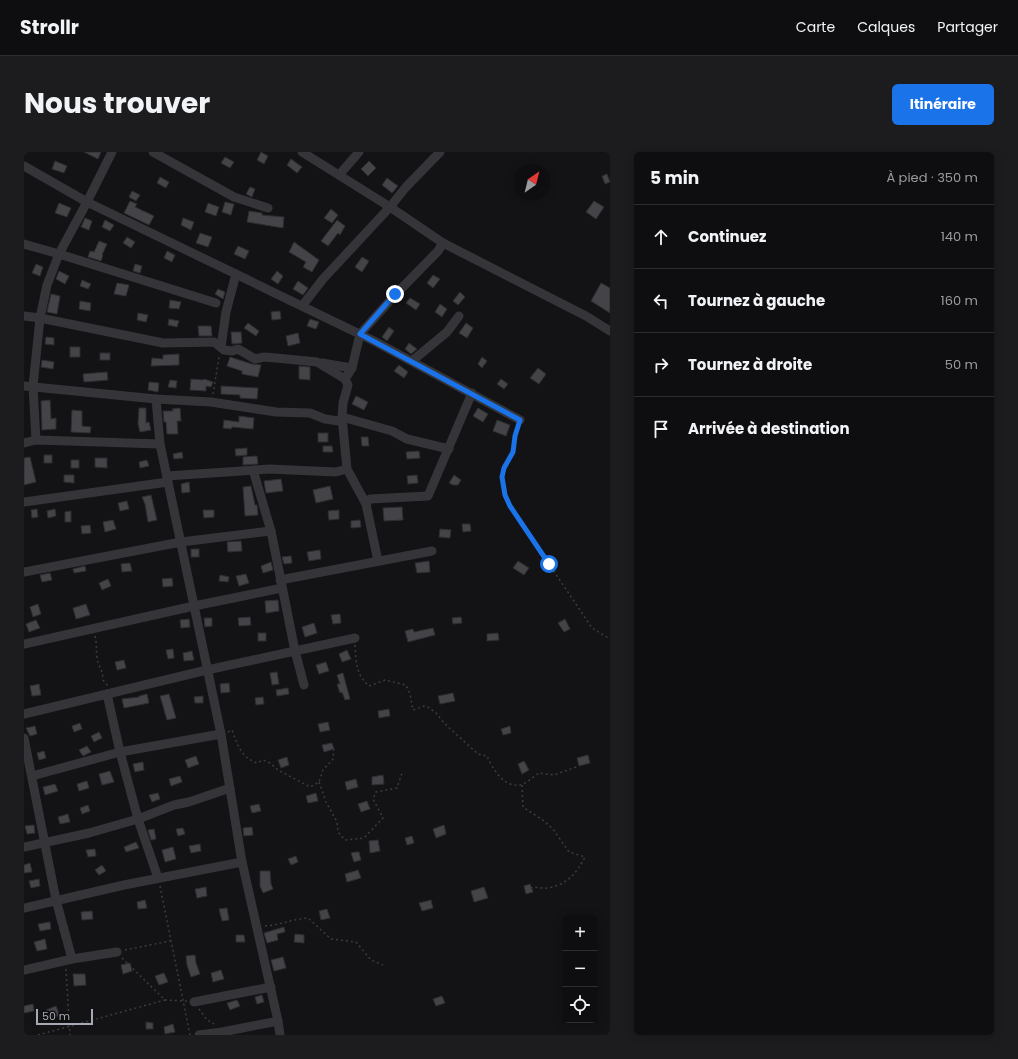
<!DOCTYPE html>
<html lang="fr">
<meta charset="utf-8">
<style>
body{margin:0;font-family:Poppins,sans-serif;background:#1c1c1e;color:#f1f3f6}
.controls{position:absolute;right:12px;bottom:12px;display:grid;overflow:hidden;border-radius:6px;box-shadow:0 2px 10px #0003}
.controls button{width:36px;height:36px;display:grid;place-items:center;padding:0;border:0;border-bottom:1px solid #2e2e30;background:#0e0e10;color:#f1f3f6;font:20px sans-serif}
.compass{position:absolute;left:490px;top:12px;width:36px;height:36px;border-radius:50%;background:#0e0e10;box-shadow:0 2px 10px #0003;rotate:35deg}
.scale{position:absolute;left:12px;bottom:10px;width:57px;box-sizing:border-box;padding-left:4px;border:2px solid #a6aab4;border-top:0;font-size:11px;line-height:14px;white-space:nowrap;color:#a6aab4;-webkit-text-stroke:3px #0e0e10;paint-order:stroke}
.stop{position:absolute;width:12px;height:12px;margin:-9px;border:3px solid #1a73e8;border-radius:50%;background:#fff}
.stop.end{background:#1a73e8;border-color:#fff;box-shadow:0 1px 4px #0008}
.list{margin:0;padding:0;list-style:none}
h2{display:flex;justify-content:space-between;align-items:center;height:52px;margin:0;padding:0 16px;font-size:17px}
h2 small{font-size:13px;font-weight:400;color:#9b9c9f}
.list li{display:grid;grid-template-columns:26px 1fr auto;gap:12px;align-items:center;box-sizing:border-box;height:64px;padding:0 16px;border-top:1px solid #2e2e30}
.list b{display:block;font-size:15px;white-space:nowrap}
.list em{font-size:13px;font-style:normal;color:#9b9c9f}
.icon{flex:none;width:22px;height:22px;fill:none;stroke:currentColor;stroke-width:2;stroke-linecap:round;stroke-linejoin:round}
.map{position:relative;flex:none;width:586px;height:883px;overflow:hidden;border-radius:6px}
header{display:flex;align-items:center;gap:24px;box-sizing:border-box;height:56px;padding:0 20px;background:#0e0e10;border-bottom:1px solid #2e2e30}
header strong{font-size:19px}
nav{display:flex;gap:22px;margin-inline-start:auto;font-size:14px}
.intro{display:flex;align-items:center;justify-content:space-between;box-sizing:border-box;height:96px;padding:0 24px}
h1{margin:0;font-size:28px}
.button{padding:10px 18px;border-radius:6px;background:#1a73e8;color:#fff;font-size:14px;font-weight:700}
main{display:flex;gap:24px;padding:0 24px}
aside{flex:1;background:#0e0e10;border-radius:6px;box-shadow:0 2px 10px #0003}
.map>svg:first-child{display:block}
.building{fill:#434348;stroke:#2e2e31}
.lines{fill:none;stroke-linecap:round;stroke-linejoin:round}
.path{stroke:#3b3c40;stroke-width:1.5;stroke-dasharray:2 3;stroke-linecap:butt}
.street{stroke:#353539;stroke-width:9}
.route{stroke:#1a73e8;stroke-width:5}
</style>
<header>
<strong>Strollr</strong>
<nav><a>Carte</a><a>Calques</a><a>Partager</a></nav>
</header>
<div class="intro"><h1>Nous trouver</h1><a class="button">Itinéraire</a></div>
<main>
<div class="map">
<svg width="586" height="883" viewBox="0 0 586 883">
<rect width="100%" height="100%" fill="#131315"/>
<g class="building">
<path d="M60 0H77L74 7Z"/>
<path d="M237 0 244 4 240 12 233 8Z"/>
<path d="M201 5 210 10 206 16 197 11Z"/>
<path d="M267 7 278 15 273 21 263 13Z"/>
<path d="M31 9 43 14 40 21 28 17Z"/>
<path d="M345 9 352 16 344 24 337 17Z"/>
<path d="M583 22 586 30 581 32 578 24Z"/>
<path d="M136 25 145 30 142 36 133 31Z"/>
<path d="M363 26 374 34 368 41 358 33Z"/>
<path d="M226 35 231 37 228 45 222 42Z"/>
<path d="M108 39 116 43 112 49 105 45Z"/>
<path d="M106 49 113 52 111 55 130 64 125 73 100 61Z"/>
<path d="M570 49 580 55 572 67 562 60Z"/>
<path d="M201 50 210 52 207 63 198 60Z"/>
<path d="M35 51 47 56 43 65 31 61Z"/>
<path d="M184 51 195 55 192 64 181 60Z"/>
<path d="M307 57 314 63 308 71 300 66Z"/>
<path d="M225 59 238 61V63L260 65 259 76 223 70Z"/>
<path d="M61 66 68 69 65 78 57 75Z"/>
<path d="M159 66 170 70 167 78 157 73Z"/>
<path d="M81 68 90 73 86 79 78 75Z"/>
<path d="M313 68 321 74 316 83 314 81 304 94 297 89Z"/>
<path d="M176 81 188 85 184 95 172 91Z"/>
<path d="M103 85 111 90 107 96 99 91Z"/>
<path d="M75 89 83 92 78 103H79L77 109 64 105 66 99 70 100Z"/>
<path d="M270 90 295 108 288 120 279 115 282 110 265 100Z"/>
<path d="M214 94 225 99 221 107 210 102Z"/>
<path d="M143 99 151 103 148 110 140 106Z"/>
<path d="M338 105 345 109 338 120 331 115Z"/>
<path d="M12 112 19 115 16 124 8 121Z"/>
<path d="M111 112 118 114 116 121 109 119Z"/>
<path d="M35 119 45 124 41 132 32 127Z"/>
<path d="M253 119 259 124 254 132 247 127Z"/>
<path d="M409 123 416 127 409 136 403 131Z"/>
<path d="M58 128 67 132 64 137 56 134Z"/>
<path d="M274 129 284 136 279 143 269 137Z"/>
<path d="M93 131 105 133 102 144 90 142Z"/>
<path d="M577 131 586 136V161L567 149Z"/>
<path d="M194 137 201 140 199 147 191 142Z"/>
<path d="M436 140 441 145 434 153 429 149Z"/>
<path d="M27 142 36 144 33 162 23 160Z"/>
<path d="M386 146 396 152 392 158 382 151Z"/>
<path d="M146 148 157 150 155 157 145 156Z"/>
<path d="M56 149 67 151 66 159 55 157Z"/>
<path d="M416 152 423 157 418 165 411 160Z"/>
<path d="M256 159 257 167 248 168 247 160Z"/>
<path d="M114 161 124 163 122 170 113 168Z"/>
<path d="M145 167 155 169 153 175 144 173Z"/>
<path d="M286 167 295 170 292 177 283 174Z"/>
<path d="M224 171 235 179 232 184 220 176Z"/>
<path d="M442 171 449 176 443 186 435 181Z"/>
<path d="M174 174H187L188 184H175Z"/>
<path d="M365 175 370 179 363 189 358 185Z"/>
<path d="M207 180H217L218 191 208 192Z"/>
<path d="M274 181 276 191 264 194 262 184Z"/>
<path d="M22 185 30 186V193L21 192Z"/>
<path d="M385 191 393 197 387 202 381 197Z"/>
<rect x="46" y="195" width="10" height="10"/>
<rect x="76" y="201" width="10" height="7"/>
<path d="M155 202V213L127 214 128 206 139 207V203Z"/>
<path d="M206 205 228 212 237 213 234 225 218 222V219L203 214Z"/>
<path d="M458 205 463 209 458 216 454 212Z"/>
<path d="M18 208 30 210 29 217 17 215Z"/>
<path d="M375 213 384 220 380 226 370 219Z"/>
<path d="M275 214 286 215V228L275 227Z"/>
<path d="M514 216 522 222 515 232 506 226Z"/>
<path d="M83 220 84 228 60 230 59 222Z"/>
<path d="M167 227 179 228 180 227 189 230 187 235 182 234V239L166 238Z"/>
<path d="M477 227 484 232 480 237 473 232Z"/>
<path d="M146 228 153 229 152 236 144 235Z"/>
<path d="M125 230 135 231 134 240 124 238Z"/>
<path d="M197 234 234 236 233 247 216 246V243L197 242Z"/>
<path d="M332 244 344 250 340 258 328 252Z"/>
<path d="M26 248 27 267 32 266V277L18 278 17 249Z"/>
<path d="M115 256H122V271L125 270 127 278 116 280 114 272Z"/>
<path d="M156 256 157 269H153L154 282H143L142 270H140L139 259H149L148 257Z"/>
<path d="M454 256 464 262 459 270 449 264Z"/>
<path d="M48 258 58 259V274L67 275 66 281 47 280Z"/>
<path d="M215 264 230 266 229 277 208 275 207 277 199 276 200 268 215 270Z"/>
<path d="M473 268 486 273 482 284 469 279Z"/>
<rect x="294" y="281" width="10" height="9"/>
<path d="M337 285H344L345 294H338Z"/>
<path d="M299 294H308L309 300H299Z"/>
<path d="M223 296V303L212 304 211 297Z"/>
<path d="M395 299 396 306 383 307 382 300Z"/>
<path d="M158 300 159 306 150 307 149 302Z"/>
<rect x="20" y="303" width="8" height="8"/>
<path d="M233 304 234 312 219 313V305Z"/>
<path d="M6 305 12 330 0 333V306Z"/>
<path d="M71 306H83V316L71 315Z"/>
<rect x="47" y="308" width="8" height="8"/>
<path d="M123 308 125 314 116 316 115 310Z"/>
<path d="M40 323H50V331L40 330Z"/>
<path d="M393 323 394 331 384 332 383 324Z"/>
<path d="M430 323 437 328 434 333H429L425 331Z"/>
<path d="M257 327 259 339 242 341 240 329Z"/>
<path d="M165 330 166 340 158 341 157 332Z"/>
<path d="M227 334 231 353H233L234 363 221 364 219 335Z"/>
<path d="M306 334 309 347 292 351 289 338Z"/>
<path d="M127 343 133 368 124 370 121 352 118 345Z"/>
<path d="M103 349 105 357 96 359 94 351Z"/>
<path d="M378 355 379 368 360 369 359 356Z"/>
<path d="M13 357 14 365 8 366 7 358Z"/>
<path d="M31 357 32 364 24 366 23 359Z"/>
<path d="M179 358H190V365L180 366Z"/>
<path d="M315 358V367L305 368 304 359Z"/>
<path d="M47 359V370H41V360Z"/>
<path d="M89 368 92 377 81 380 79 370Z"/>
<path d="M336 368 337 375 327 376V369Z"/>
<path d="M438 372H446L447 379 439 380Z"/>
<path d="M66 373 67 381 58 382 57 374Z"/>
<path d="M416 377 427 378 426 386 415 385Z"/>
<path d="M217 389 218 399 204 400 203 390Z"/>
<rect x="167" y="397" width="8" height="8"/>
<path d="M296 398 297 407 285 409 283 400Z"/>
<path d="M267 404 268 411 260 412 258 405Z"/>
<path d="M405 409 406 420 393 421 391 411Z"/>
<path d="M494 409 505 416 500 423 489 416Z"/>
<path d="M247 410 249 418 239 421 237 414Z"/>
<path d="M106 411 108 419 98 420 97 412Z"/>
<path d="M61 414 62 419 50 421 49 417Z"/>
<path d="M26 421 28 428 18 430 16 423Z"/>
<path d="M222 422 225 431 215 434 212 424Z"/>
<path d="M196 423 205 425 204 430 195 429Z"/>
<path d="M148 426 149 434 139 435 138 427Z"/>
<path d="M84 427 87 434 78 438 75 431Z"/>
<path d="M254 448 255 459 242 461 241 449Z"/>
<path d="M14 452 17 462 9 465 6 455Z"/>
<path d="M62 452 66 463 52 467 49 456Z"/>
<path d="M316 462 317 471 309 472 307 463Z"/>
<path d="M226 465 227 473 215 474 214 466Z"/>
<path d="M437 465 438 471 429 472 428 466Z"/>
<path d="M180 466H188V474L181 475Z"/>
<path d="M165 467 166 475 157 476 156 468Z"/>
<path d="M541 467 546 477 540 480 534 471Z"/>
<path d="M12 468 16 476 5 480 2 472Z"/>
<path d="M290 471 293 481 281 485 278 475Z"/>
<path d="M409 476 411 483 384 490 381 479 389 477 390 480Z"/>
<rect x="234" y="481" width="8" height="8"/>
<path d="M474 481 475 488 463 489V482Z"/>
<path d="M149 497 150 506 144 507 142 498Z"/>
<path d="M323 498 327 507 318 510 315 502Z"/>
<path d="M168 499 170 508 160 509 159 501Z"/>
<path d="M100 508 102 516 93 518 91 510Z"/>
<path d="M302 510 305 519 295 522 292 513Z"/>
<path d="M253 520 255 532 248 533 246 521Z"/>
<path d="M319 521 326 547 321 548 318 540 316 541 313 532H316L313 523Z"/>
<path d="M205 531 206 540 197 541 196 532Z"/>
<path d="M15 532 17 543 8 544 6 534Z"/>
<path d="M264 536 265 542 253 544 252 538Z"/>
<path d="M429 541 431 549 416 552 414 544Z"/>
<path d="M123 542 125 551 100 556 98 547 115 545V544Z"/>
<path d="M145 542 152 566 143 568 136 544Z"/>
<path d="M179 544V551H171L170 545Z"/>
<path d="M239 545 240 552 232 553 231 546Z"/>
<path d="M365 557 366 564 355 566 354 559Z"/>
<path d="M304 570 306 578 296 580 294 572Z"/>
<path d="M56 571 58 577 50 580 48 574Z"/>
<path d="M11 574 13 582 6 584 2 576Z"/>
<path d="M486 574 487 581 479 583 477 577Z"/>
<path d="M75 580 78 586 70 590 67 584Z"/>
<path d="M308 591 310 597 300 600 298 593Z"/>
<path d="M63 594 67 600 59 604 55 598Z"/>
<path d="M20 599 22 606 15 608 13 601Z"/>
<path d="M564 603 566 611 555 614 553 606Z"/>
<path d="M172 604 175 612 164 616 161 608Z"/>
<path d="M263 605 265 613 257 616 254 608Z"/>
<path d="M500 609 505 618 498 622 494 612Z"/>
<path d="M119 610 120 618 111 620 109 612Z"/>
<path d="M86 619 90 630 78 633 75 622Z"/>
<path d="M359 623 360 632 348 633V625Z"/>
<path d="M156 624 158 630 147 634 145 627Z"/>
<path d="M332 627 334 635 323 638 321 630Z"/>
<path d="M63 629 65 636 55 639 53 632Z"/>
<path d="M31 632 34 639 21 643 19 635Z"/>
<path d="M134 641 136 647 128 650 125 643Z"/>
<path d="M292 641 294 649 284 651 282 644Z"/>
<path d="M343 649 346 657 337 660 334 652Z"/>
<path d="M235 652 237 659 228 661 226 654Z"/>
<path d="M64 653 66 659 58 662 56 656Z"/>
<path d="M44 662 46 670 36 672 34 665Z"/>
<path d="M10 673 11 681 3 682 1 674Z"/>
<path d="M420 673 422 682 412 686 409 677Z"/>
<path d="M228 675 229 683 220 684 219 676Z"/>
<path d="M159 676 161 682 154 684 152 677Z"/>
<path d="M130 677 132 687 127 688 124 678Z"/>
<path d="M388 684 390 691 383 693 381 686Z"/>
<path d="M354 688 356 699 346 701 345 689Z"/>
<path d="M112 690 115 696 102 700 100 695Z"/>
<path d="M176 692 177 699 167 701 165 694Z"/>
<path d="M149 695 152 707 141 710 138 698Z"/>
<path d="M71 697 72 704 64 705 62 698Z"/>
<path d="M332 700H335L337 708 330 710 327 701Z"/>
<path d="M272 704 274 710 267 713 264 707Z"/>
<path d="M6 711 8 720 0 721V713Z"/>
<path d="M78 713 82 719 75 723 71 718Z"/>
<path d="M334 718 337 726 323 730 321 722Z"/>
<path d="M236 719H246L247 732 249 737 239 741 236 734Z"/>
<path d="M15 727 16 734 7 736 5 729Z"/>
<path d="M506 732 509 740 502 742 500 734Z"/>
<path d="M182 735 183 744 173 746 171 737Z"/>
<path d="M460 735 464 746 450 750 447 739Z"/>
<path d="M121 748 123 756 114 757 113 750Z"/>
<path d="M407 748 409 756 398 759 395 751Z"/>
<path d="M203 756 205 768 198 769 195 757Z"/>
<path d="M303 757 306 766 297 768 295 759Z"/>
<path d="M68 759 69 767 58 768 57 760Z"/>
<path d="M26 770 27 777 16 779 14 772Z"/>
<path d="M260 775 261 780 253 782 254 788 243 791 240 781Z"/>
<path d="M271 782 280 783V791L270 790Z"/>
<path d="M212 783H220L221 790H212Z"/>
<path d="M21 787 23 797 13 799 10 790Z"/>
<path d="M171 803 172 811 176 822 167 825 163 813 162 804Z"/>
<path d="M259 805 262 816 250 819 247 808Z"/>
<path d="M106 811 108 819 99 822 97 813Z"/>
<path d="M197 818 200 827 189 830 187 821Z"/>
<path d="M140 821 144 830 135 833 131 824Z"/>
<path d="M49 822H61L62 833 50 834Z"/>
<path d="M238 843 240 850 233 852 231 845Z"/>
<path d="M418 844 421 851 412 854 409 847Z"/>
<path d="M213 848 216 854 206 858 203 851Z"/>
<path d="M9 852 10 859 0 861V854Z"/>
<path d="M32 854 36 864 25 867 22 858Z"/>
<path d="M122 870 129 871V877H122Z"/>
<path d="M149 872 151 880 141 882 140 875Z"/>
</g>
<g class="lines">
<g class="path">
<path d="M189 242 195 205"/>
<path d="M494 276C491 284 491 293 488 301 487 306 483 310 481 315 475 328 481 343 486 354L568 476 586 487"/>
<path d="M71 484C73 492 72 498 73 506 74 515 79 517 79 528L84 534"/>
<path d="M331 493C332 510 332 523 345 534L361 528 382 533 386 542 389 558 400 554 404 555 412 561 420 571 454 602 463 604C468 616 480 636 496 633 502 632 510 624 515 621L530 623 555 614"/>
<path d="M204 580 208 578C214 594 217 605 233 611L239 608 246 611 254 618 286 635 295 630 299 618 309 607 310 597"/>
<path d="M295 630 302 650 313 670 314 680 321 688 340 686 359 666 349 647 352 640 373 636 378 621"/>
<path d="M498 633 499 655 520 669 529 677 545 700 561 705C552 722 543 733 523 736 518 737 513 734 507 736"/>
<path d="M136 734 166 883"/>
<path d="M241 774C256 773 269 767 284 766L307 787 332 790 347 808 359 813"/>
<path d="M101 798 146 789"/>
<path d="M98 806 141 848 163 849"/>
<path d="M42 817 46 883"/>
<path d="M175 857 183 868 190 872"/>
<path d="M14 883 141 848"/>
</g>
<g class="street">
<path d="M129 0 210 45 244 56"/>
<path d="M278 0 366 55 419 91 562 164 586 179"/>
<path d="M0 14 63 50 350 189 496 268"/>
<path d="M315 23 335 0"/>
<path d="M0 92 35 102 192 151"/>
<path d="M278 154 299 127 366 55 382 35 416 0"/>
<path d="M0 164 16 166 139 191 190 190 200 198 208 199 214 197 231 207 240 205 252 206 293 210 321 227 328 216 336 182 371 143 414 99 419 91"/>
<path d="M197 195 202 160 212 122"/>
<path d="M388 209 423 180 435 164"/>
<path d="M298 211 328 216"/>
<path d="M0 234 132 247 187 250 252 260 286 261 301 267 315 269 318 265 319 251 324 233 321 227"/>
<path d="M132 247 136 292"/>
<path d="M12 288 9 234 16 166 23 133 35 102 63 50 88 0"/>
<path d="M0 291 12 288 136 292 197 582 218 710 254 869 198 880 175 883"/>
<path d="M229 318 247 379"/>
<path d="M143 324 245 317 312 320 323 317"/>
<path d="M0 350 144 330"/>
<path d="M342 352 346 347 404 344 448 241"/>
<path d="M354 409 342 352 323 317 318 265 368 279 383 287 425 297"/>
<path d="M0 420 157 390 247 379 271 499 280 533"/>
<path d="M256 428 408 399"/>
<path d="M0 492 170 454 258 436"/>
<path d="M83 542 96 600 114 667 134 726"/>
<path d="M0 562 183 518 331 486"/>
<path d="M0 586 32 748 48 807"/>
<path d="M8 624 96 600 197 582"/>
<path d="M0 695 65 681 114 667 150 653 165 650 206 636"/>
<path d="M0 756 100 733 218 710"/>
<path d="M0 818 48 807 93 800"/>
<path d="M170 850 247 835"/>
<path d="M254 869 256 883"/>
</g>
</g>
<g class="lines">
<path class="route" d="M371 142 336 182 496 268 491 284 489 300 480 316 478 325 481 343 486 354 525 412"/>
</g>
</svg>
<div class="controls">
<button>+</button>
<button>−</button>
<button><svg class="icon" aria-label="locate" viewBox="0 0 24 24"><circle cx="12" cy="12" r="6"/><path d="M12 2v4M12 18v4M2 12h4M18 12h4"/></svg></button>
</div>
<svg class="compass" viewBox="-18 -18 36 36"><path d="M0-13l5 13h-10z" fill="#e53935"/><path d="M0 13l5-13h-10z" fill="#9b9c9f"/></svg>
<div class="scale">50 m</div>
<div class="stop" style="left:525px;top:412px"></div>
<div class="stop end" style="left:371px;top:142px"></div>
</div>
<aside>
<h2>5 min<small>À pied · 350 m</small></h2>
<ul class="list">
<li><svg class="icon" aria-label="ahead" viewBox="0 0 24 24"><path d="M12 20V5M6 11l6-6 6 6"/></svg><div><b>Continuez</b></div><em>140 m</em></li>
<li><svg class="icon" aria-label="left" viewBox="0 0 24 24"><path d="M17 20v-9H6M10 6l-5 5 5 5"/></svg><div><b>Tournez à gauche</b></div><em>160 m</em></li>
<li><svg class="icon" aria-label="right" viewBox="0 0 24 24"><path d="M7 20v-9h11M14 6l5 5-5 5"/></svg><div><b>Tournez à droite</b></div><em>50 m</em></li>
<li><svg class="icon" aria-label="arrive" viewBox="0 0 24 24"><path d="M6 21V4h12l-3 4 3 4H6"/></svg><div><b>Arrivée à destination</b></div></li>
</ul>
</aside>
</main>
